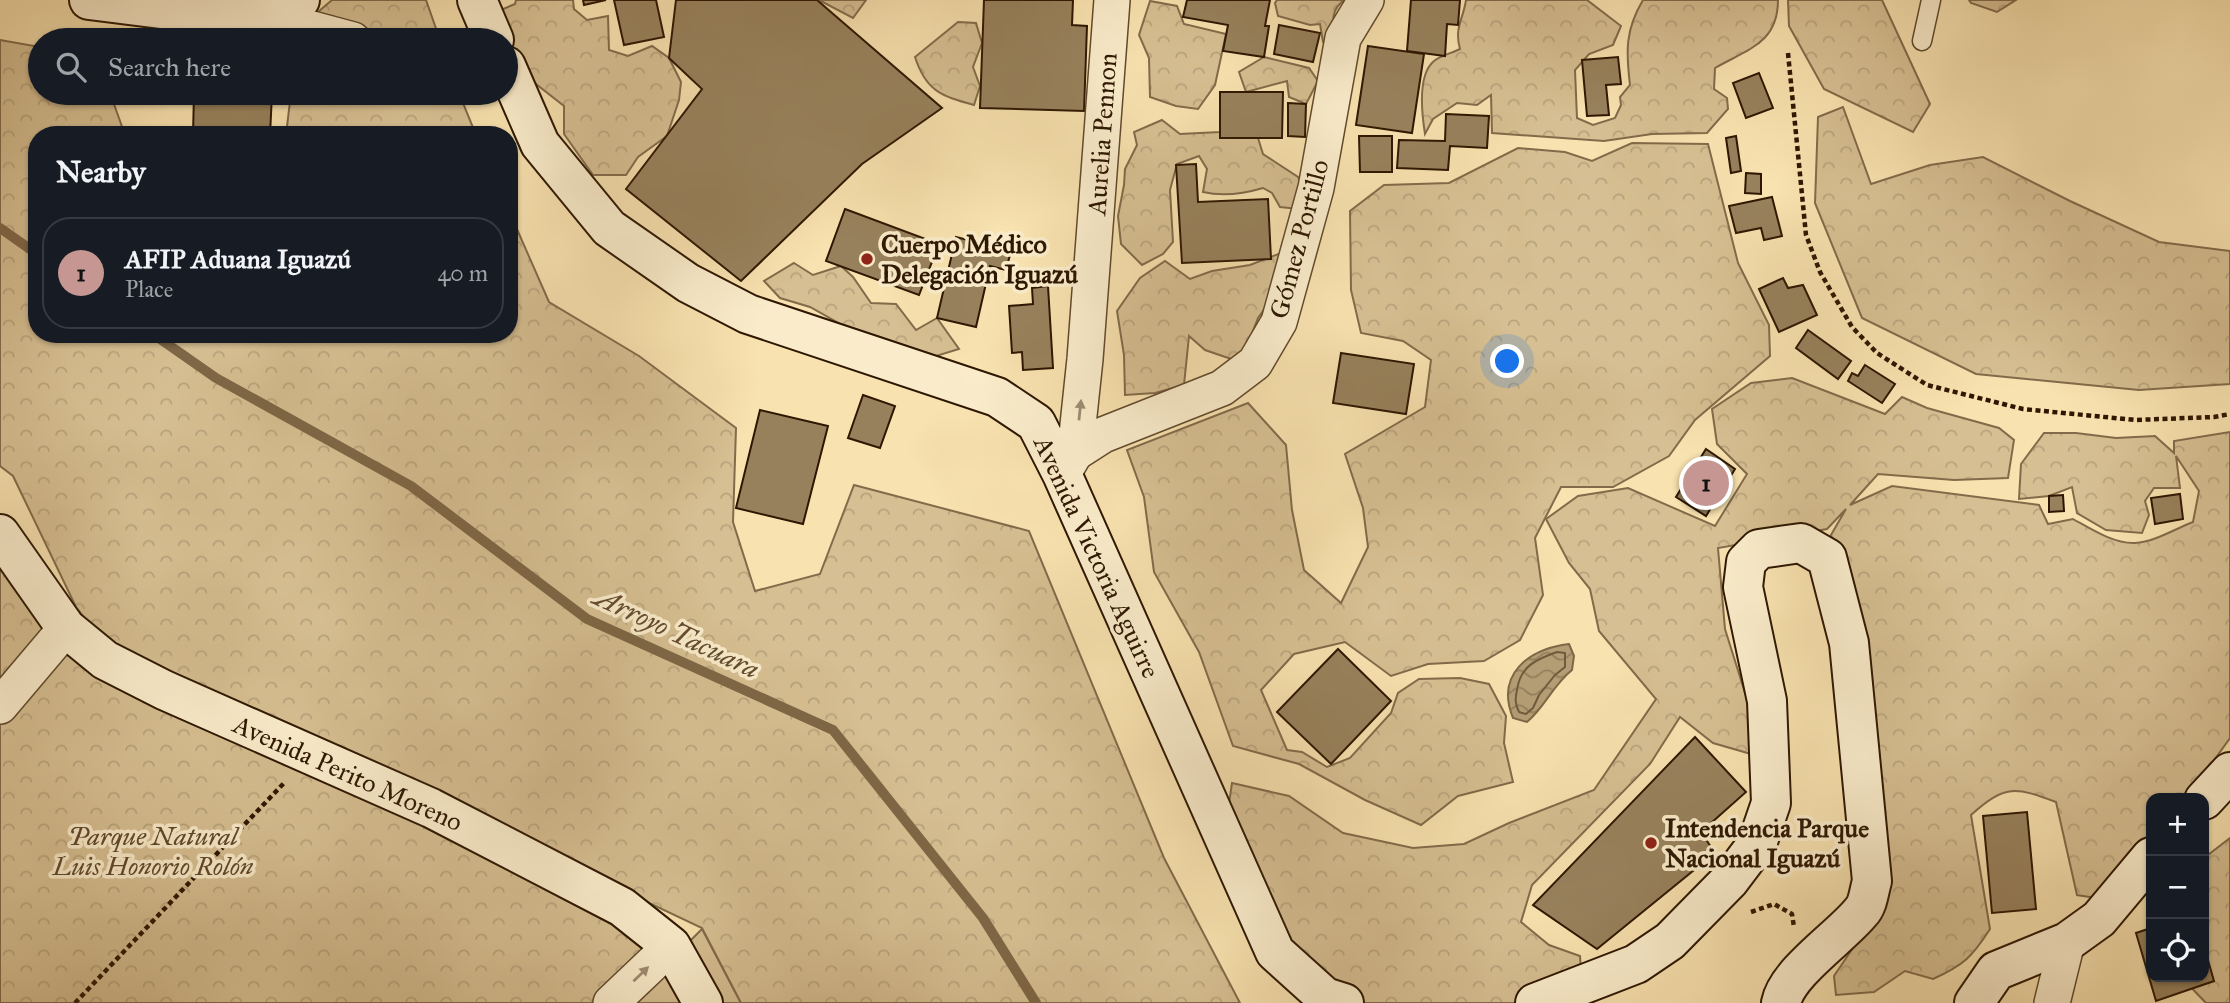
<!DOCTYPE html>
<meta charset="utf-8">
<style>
body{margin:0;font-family:"IM FELL Great Primer",serif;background:#20242c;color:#f1f3f6}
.controls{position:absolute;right:21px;bottom:21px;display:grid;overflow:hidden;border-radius:14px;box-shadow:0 2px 5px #0004}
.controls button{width:63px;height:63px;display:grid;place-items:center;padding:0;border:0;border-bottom:2px solid #363941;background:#171b24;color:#f1f3f6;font:35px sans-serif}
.you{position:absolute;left:1508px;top:362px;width:24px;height:24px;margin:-18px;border:5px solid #fff;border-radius:50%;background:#1a73e8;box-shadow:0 0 0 10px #1a73e833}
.badge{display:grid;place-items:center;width:46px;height:46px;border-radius:50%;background:#c59692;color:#111;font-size:23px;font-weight:700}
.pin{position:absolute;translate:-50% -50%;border:4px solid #fff;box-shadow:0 2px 7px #0006}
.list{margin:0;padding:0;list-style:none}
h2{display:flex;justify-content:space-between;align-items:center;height:91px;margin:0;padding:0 28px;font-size:30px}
h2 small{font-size:23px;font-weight:400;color:#9ea1a6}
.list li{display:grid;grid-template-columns:46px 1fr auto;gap:21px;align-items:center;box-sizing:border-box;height:112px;margin:0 14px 14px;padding:0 14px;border:2px solid #363941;border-radius:28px}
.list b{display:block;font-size:26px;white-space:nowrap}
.list p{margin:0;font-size:23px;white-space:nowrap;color:#9ea1a6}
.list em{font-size:23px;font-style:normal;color:#9ea1a6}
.icon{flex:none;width:38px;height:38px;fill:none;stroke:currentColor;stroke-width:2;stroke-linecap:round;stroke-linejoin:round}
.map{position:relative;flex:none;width:2230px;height:1003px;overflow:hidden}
.search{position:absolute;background:#171b24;box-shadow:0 2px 5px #0004;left:28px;top:28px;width:490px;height:77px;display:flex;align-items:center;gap:18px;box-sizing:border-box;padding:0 24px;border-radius:38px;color:#9ea1a6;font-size:26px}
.panel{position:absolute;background:#171b24;box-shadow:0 2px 5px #0004;left:28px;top:126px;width:490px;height:217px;border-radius:28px}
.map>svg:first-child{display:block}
.grass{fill:#d6bf92;stroke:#826b4a;stroke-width:2}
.forest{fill:url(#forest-crowns);stroke:#826b4a;stroke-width:2}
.water{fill:url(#water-waves);stroke:#7e6746;stroke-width:2}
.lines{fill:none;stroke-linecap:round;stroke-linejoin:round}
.shore{stroke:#705a3b;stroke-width:2}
.stream{stroke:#7e6746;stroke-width:10}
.building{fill:#97815c;stroke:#2e1702;stroke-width:2}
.service-casing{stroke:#604a2d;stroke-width:21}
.minor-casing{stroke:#604a2d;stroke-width:38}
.secondary-casing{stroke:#2e1702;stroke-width:42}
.path{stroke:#2e1702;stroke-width:4.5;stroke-dasharray:5 3.5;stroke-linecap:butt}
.service{stroke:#faeccb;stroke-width:18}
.minor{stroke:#faeccb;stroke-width:35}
.secondary{stroke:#faeccb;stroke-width:38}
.oneway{fill:#9e8c71}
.poi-dot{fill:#8f2418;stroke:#faeccb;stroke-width:2.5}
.labels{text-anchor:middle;stroke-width:7;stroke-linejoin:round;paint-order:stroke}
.street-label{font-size:26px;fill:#2e1702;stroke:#faeccb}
.poi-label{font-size:26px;font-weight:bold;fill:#2e1702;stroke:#faeccb;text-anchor:start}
.park-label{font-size:26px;font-style:italic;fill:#60492d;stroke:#faeccb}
.water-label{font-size:28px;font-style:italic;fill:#634d30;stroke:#faeccb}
</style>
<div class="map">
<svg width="2230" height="1003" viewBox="0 0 2230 1003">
<defs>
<pattern id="forest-crowns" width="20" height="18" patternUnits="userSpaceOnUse" patternTransform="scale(1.75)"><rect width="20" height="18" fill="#d6bf92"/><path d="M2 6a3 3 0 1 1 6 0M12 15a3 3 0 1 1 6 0" fill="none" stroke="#b8a37c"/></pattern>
<pattern id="water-waves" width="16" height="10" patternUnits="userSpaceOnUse" patternTransform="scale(1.75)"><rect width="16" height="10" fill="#b39d74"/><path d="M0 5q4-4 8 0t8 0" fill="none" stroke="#927f5d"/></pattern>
</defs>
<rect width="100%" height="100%" fill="#f8e2af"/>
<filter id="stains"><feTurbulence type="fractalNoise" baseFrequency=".00286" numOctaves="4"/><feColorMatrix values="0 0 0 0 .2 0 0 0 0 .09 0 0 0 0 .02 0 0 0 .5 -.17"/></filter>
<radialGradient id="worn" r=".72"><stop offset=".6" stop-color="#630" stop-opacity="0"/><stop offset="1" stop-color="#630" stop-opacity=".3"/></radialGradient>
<path class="grass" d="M702 929 741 1003H628Z"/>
<g class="forest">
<path d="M332 0H426L440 40H297L298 29Z"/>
<path d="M516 0H573L574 9 587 20 608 16 609 50 628 56 652 46 669 58 681 82 679 100 667 136 638 157 626 175H593L564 134V106L536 84 516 58 496 12 515 4Z"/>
<path d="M819 0H866L853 18Z"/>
<path d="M1277 0H1344C1325 15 1338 29 1333 49L1323 42 1320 24 1310 25 1278 16 1275 3Z"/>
<path d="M1466 0H1587L1621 26 1613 45 1589 54 1575 70 1577 118 1593 125 1615 118 1621 105 1620 97 1630 85C1626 52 1625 30 1643 0H1778C1778 43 1748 49 1715 68L1714 89 1727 98 1728 109 1707 133 1652 134 1604 141 1492 133 1491 95 1477 105 1457 103 1433 119 1425 134C1422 115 1417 75 1434 61 1440 56 1452 53 1460 49 1454 28 1463 20 1466 0Z"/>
<path d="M1788 0H1882L1930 104 1913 132 1824 89 1789 26Z"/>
<path d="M1969 0H2016L1997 12 1971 3Z"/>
<path d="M1150 1 1177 6 1184 24 1226 34 1215 85 1198 109 1176 106 1150 97 1149 58 1139 35Z"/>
<path d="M958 22 976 23 982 43 973 67 980 86 974 105C941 96 926 91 915 57Z"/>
<path d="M0 40 40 47V93H110L125 135H37V334H509V211L549 302 639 356 736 428 733 522 755 591 820 574 854 485 1029 531 1164 858 1240 1003H741L702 928 105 645 76 607 13 476 0 466Z"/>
<path d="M1264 57 1309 68 1318 81 1306 104 1289 97 1287 81 1246 92 1239 72Z"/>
<path d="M291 93H459L476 135H286Z"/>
<path d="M1843 107 1871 184 1930 165 1983 157 2070 201 2159 242 2230 251V384L2139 390 1976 374 1862 318 1815 203 1818 117Z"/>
<path d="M1162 120 1180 134 1220 132 1247 122 1258 138 1263 154 1298 177 1306 191 1298 209 1280 207 1272 193 1263 188C1243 194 1224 197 1203 192L1207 169 1199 156 1177 164 1170 190 1173 242 1163 254 1142 265 1121 244 1118 216 1124 185 1125 169 1137 145 1134 132Z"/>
<path d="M1632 143 1708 144 1738 263 1769 325 1770 356 1695 420 1669 456 1613 487H1561L1535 538 1543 595 1520 640 1484 661 1428 664 1391 676 1345 642 1294 654 1261 690 1287 750 1302 752 1327 767 1350 758 1391 713 1398 693 1419 679 1460 678 1489 684 1506 716 1504 743 1513 782 1458 796 1421 825 1365 800 1299 764 1233 746 1199 652 1154 572 1144 497 1127 450 1248 403 1286 445 1292 510 1304 570 1341 603 1368 547 1363 508 1345 454 1425 407 1431 360 1403 341 1361 333 1351 290 1350 211 1384 185 1449 183 1518 148 1565 152 1592 161Z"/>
<path d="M1281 253 1273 297 1258 318 1251 336 1237 361 1205 350 1189 336 1184 385 1155 393 1125 395 1124 355 1117 311 1140 278 1165 261 1190 279 1212 271 1250 265Z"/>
<path d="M794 263 813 275 841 266 853 277 871 303 896 304 916 330 937 318 959 349 920 361 877 337 844 326 810 307 780 298 764 281Z"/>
<path d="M1792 378 1885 414 1902 397 1927 408 1999 428 2014 440 2008 478 1954 480 1878 474 1850 505 1892 486 2039 505 2048 524 2073 519C2091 529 2114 544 2135 543 2154 542 2175 529 2193 522L2199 491 2176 456 2180 488H2154L2145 501 2149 515 2142 533 2106 530 2077 513 2072 487 2049 496 2019 499 2021 464 2044 433H2076L2116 438 2155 436 2174 453V441L2230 432V738L2187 798H2151V849L2102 899 2077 895 2056 802C2016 787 2005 784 1971 815L1990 929C1972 957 1964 965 1933 979L1905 971 1874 992 1836 995 1834 976 1855 945 1842 572 1831 535 1846 509 1827 529 1718 548 1725 629 1746 696 1758 756 1713 743 1680 717 1650 764 1532 885 1521 922 1549 945 1580 956 1582 984 1532 1003H1354L1331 994 1221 857 1232 783 1289 796 1343 833 1413 848 1464 844 1509 823 1594 790 1656 699 1599 631 1590 589 1569 563 1546 519 1578 496 1628 488 1715 526 1747 474 1717 444 1712 409 1751 383Z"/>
<path d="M0 562 50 623 0 681Z"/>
<path d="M66 628 671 946 611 1003H0V706Z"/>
<path d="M2230 838V1003H2206L2181 977H2204V858Z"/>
</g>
<path class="water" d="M1569 644 1574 656 1572 670C1553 685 1545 707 1527 722L1513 718C1495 674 1529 649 1569 644Z"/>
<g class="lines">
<path class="shore" d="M1557 652 1565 653V667L1555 675 1539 695 1533 708 1526 714 1519 712C1515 704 1515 699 1517 690 1520 666 1537 659 1557 652Z"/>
<g class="stream">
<path d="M0 228 37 254"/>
<path d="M153 334 216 378 411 486 587 619 833 730 983 918 1036 1003"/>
</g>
</g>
<g class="building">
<path d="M583 0H606L584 5Z"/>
<path d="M614 0H656L664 37 624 45Z"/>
<path d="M676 0H817L942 108 862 164 741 281 626 189 702 89 669 58Z"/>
<path d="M984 0H1073L1072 25 1087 26 1084 111 980 108Z"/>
<path d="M1187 0H1270L1265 26H1269L1264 57 1223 51 1228 25 1183 17Z"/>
<path d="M1411 0H1460L1458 25 1447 24 1445 56 1407 51Z"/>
<path d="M1279 25 1320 33 1313 62 1274 54Z"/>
<path d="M1368 46 1424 54 1412 133 1356 125Z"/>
<path d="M1618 57 1621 84 1606 85 1609 115 1587 116 1582 60Z"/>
<path d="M1759 73 1773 108 1746 118 1733 83Z"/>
<path d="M1220 92H1283L1282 138H1220Z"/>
<path d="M194 93H272L270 135H193Z"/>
<path d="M1288 103 1306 104 1305 137 1288 136Z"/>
<path d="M1446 114 1489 116 1487 148 1450 146 1448 170 1397 168 1399 140 1445 141Z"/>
<path d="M1359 136H1392V172H1360Z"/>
<path d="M1736 136 1741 171 1731 173 1726 138Z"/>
<path d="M1196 164 1198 202 1268 199 1271 259 1182 263 1176 165Z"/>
<path d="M1746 173 1761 174V194L1745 193Z"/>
<path d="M1772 197 1782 236 1764 240 1761 228 1736 233 1729 206Z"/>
<path d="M845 209 939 244 919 295 826 261Z"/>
<path d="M956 237 1011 251 1006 270 990 266 976 327 937 318Z"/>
<path d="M1783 278 1788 288 1803 285 1817 315 1779 332 1759 289Z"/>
<path d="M1048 286 1053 368 1023 370 1022 352 1012 353 1009 306 1033 304 1032 288Z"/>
<path d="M1808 330 1851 361 1838 379 1796 348Z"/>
<path d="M1341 353 1414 364 1406 414 1333 403Z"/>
<path d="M1865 365 1895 384 1882 403 1848 381 1852 373 1858 376Z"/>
<path d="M863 395 895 406 880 448 848 438Z"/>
<path d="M760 410 828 426 803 524 736 508Z"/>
<path d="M1706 449 1735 469 1706 516 1676 497Z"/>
<path d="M2180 494 2183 519 2155 524 2151 498Z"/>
<path d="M2063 495 2064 511 2049 512V496Z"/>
<path d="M1338 649 1391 701 1331 764 1277 712Z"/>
<path d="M1695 737 1746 792 1701 832 1715 853 1597 949 1533 905Z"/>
<path d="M2027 812 2036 909 1992 913 1983 816Z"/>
<path d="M2151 928V977H2204V946L2214 981 2156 1001 2136 933Z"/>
</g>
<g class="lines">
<g class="service-casing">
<path id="service" d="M1922 41 1931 0"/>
</g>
<g class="minor-casing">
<g id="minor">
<path d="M264 16 353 40"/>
<path d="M1075 453 1103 435 1222 388 1255 363 1279 322 1316 188 1343 38 1366 0"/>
<path d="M1068 465 1075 453 1085 359 1112 0"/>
<path d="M0 706 66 628"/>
<path d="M611 1003 671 946"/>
<path d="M2052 1003 2067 942"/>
</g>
</g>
<g class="secondary-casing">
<g id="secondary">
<path d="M89 0 240 19 264 16 300 0"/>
<path d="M477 0 494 40"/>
<path d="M506 66 540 144 609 228 688 283 748 314 997 397 1036 423 1062 474 1275 952 1325 997 1344 1003"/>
<path d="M0 534 66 628 105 660 164 690 431 808 622 907 671 946 703 1003"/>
<path d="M2204 800 2230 772"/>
<path d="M1535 1003 1636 964 1670 941 1729 881 1757 844 1771 803 1767 701 1743 587 1746 562 1759 549 1801 543 1827 558 1849 643 1872 881C1869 891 1868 905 1861 912 1841 937 1787 972 1781 1003"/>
<path d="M1974 1003 1996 971 2067 942 2099 919 2151 857"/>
</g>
</g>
<g class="path">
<path d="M1788 53 1806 235 1820 272 1852 327 1877 353 1927 385 2023 409 2135 420 2214 417 2230 414"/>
<path d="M1751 912 1774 904 1792 914 1794 927"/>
<path d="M75 1003 284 783"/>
</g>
<use href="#service" class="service"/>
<use href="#minor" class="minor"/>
<use href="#secondary" class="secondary"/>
</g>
<defs><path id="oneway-solid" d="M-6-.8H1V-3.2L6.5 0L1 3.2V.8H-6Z" transform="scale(1.75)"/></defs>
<g class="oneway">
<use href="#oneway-solid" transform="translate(1080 410) rotate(-84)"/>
<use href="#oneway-solid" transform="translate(641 974) rotate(-44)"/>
</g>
<g class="poi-dot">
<circle cx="867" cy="259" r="7"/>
<circle cx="1651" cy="843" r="7"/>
</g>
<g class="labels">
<g class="street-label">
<text transform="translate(1102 134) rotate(-86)" y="9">Aurelia Pennon</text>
<text transform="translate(1299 239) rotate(-75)" y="9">Gómez Portillo</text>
<text transform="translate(1097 557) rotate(65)" y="9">Avenida Victoria Aguirre</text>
<text transform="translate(348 773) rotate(24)" y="9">Avenida Perito Moreno</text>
</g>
<g class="poi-label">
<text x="881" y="253">Cuerpo Médico<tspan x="881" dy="30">Delegación Iguazú</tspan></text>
<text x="1665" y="837">Intendencia Parque<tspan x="1665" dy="30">Nacional Iguazú</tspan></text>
</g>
<g class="park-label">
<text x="153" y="845">Parque Natural<tspan x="153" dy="30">Luis Honorio Rolón</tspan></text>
</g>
<g class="water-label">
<text transform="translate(677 632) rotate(25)" y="10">Arroyo Tacuara</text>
</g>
</g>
<rect width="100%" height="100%" filter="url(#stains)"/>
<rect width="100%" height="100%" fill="url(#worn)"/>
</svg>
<div class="controls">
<button>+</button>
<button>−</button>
<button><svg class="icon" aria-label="locate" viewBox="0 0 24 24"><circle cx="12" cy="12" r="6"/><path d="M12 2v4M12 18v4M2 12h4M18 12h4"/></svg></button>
</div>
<div class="you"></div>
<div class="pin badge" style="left:1706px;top:483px">1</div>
<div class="search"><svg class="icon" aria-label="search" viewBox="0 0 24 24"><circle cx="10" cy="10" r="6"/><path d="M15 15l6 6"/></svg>Search here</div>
<section class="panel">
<h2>Nearby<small></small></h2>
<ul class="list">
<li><span class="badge">1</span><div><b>AFIP Aduana Iguazú</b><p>Place</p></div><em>40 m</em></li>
</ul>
</section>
</div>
